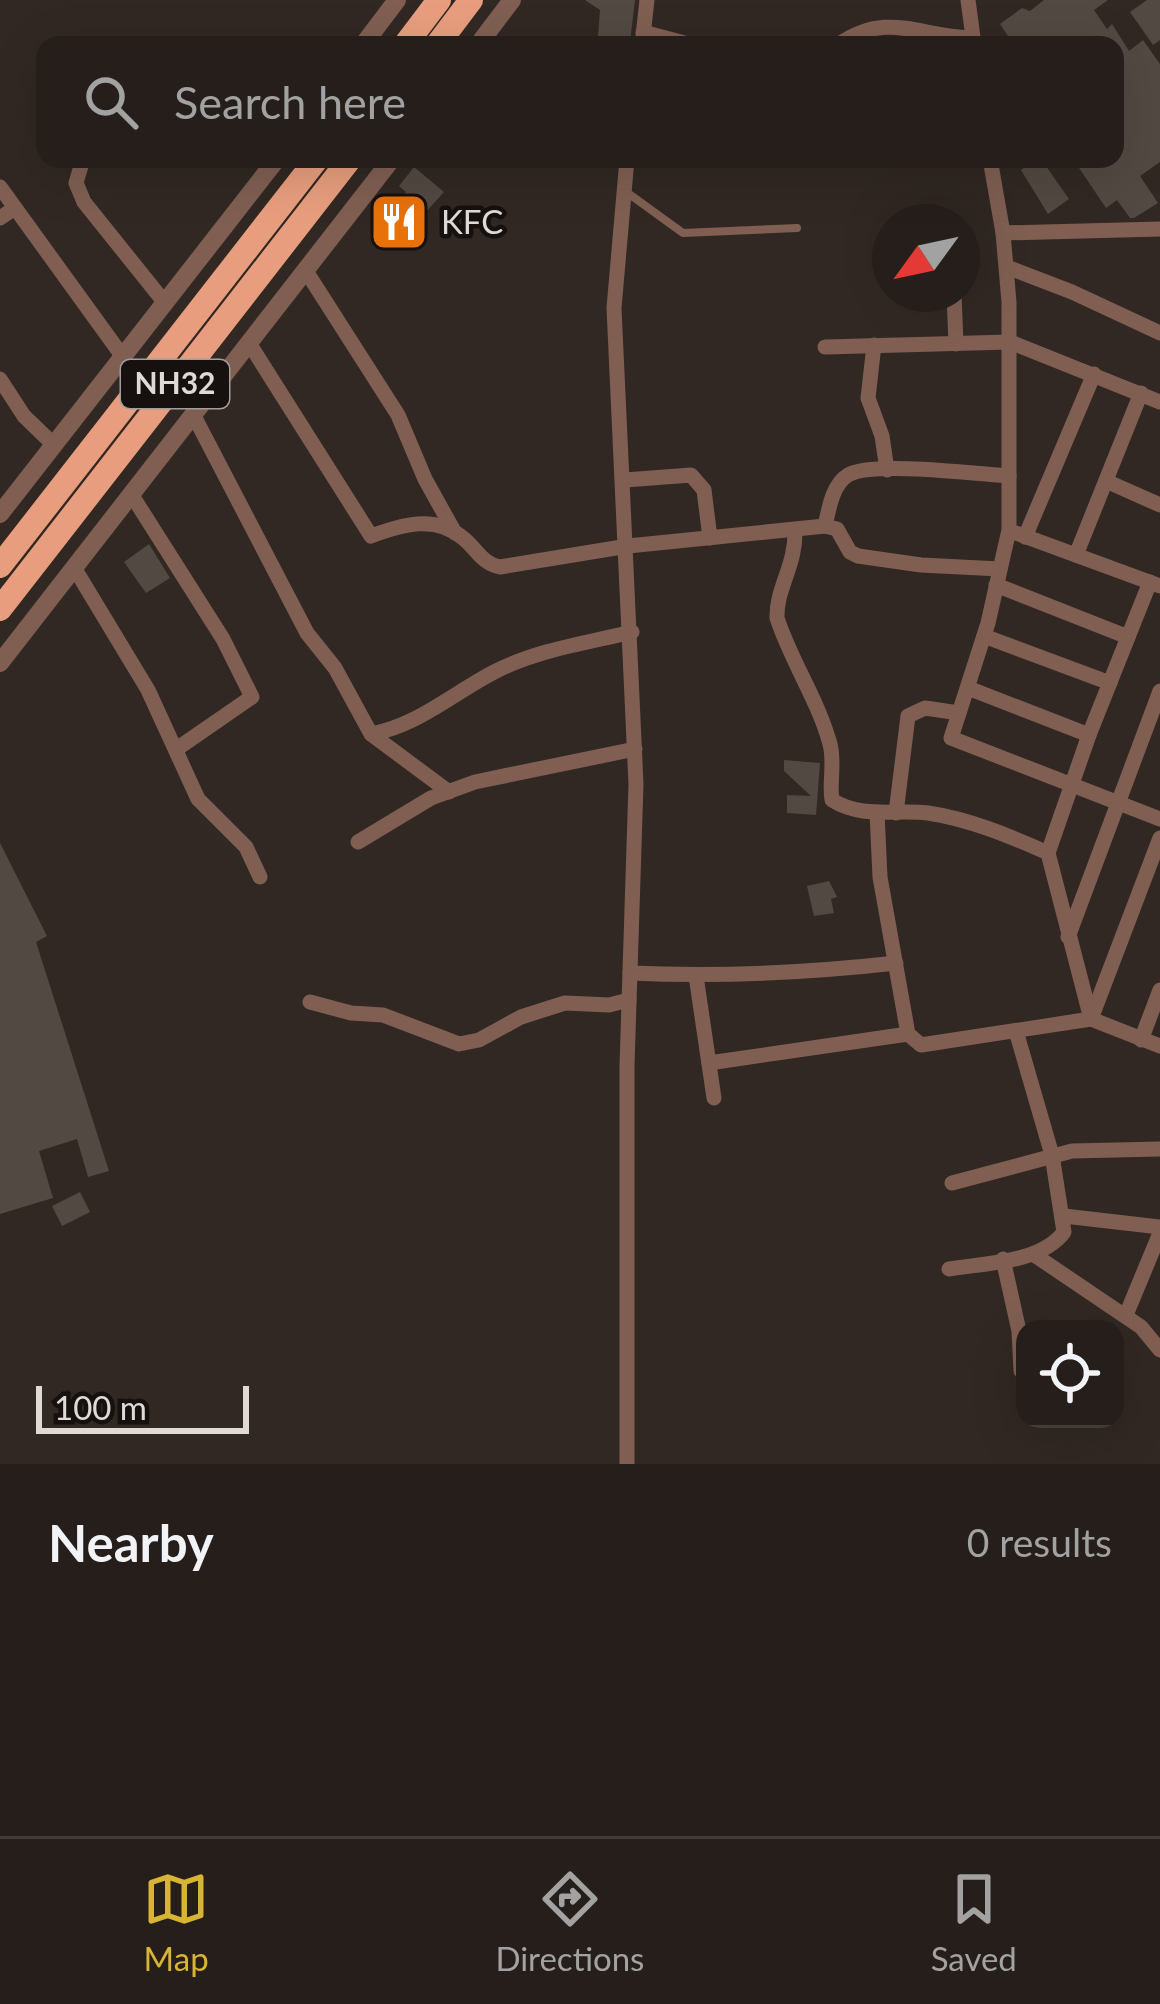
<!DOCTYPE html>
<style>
body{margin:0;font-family:Lato,sans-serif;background:#312b27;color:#f1f3f6}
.controls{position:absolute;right:36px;bottom:36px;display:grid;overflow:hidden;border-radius:24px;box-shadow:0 12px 48px #0002}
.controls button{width:108px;height:108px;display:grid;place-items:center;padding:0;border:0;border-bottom:3px solid #423c39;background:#251e1a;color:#f1f3f6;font:60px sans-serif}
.compass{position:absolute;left:872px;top:204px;width:108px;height:108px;border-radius:50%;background:#251e1a;box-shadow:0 12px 48px #0002;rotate:237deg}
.scale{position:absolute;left:36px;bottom:30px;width:213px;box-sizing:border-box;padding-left:12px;border:6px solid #e0dad7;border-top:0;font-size:33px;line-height:42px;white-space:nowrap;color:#e0dad7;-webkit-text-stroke:9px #16110f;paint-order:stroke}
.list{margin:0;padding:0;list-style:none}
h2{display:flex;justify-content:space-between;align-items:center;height:156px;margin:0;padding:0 48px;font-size:51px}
h2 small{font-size:39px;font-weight:400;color:#a3a2a2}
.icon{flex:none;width:66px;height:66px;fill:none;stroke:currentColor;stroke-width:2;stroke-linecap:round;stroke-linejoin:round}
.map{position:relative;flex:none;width:1160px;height:1464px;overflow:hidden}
.search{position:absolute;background:#251e1a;box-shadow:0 12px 48px #0002;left:36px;right:36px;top:36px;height:132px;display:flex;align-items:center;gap:30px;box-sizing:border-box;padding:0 42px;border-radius:24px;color:#a3a2a2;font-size:45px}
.sheet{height:372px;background:#251e1a}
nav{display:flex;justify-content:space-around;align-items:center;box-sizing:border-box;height:168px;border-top:3px solid #423c39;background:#251e1a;font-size:33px;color:#a3a2a2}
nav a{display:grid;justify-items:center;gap:6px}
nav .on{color:#d7b434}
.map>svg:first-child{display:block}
.building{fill:#534943}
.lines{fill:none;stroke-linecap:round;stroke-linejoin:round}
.service{stroke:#805f52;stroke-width:8}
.minor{stroke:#805f52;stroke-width:15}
.tertiary{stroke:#805f52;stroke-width:18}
.trunk{stroke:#e89e7e;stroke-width:24}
.labels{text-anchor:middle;stroke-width:9;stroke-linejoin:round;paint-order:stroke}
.shield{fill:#16110f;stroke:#a39e9b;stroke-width:3}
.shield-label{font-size:30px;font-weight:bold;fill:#e0dad7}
.poi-label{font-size:33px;fill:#e0dad7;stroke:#16110f;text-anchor:start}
</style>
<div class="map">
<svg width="1160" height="1464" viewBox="0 0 1160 1464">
<rect width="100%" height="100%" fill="#312823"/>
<g class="building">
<path d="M585 0H635L630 42 598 36 600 10Z"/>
<path d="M1044 0H1108L1094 10 1107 29 1112 24 1129 51 1143 40 1160 64V162L1140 176 1158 203 1134 218H1130L1117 200 1106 208 1073 159H1115V45H1014L1000 24 1022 8 1030 11Z"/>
<path d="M1147 0H1160V40L1153 45 1130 12Z"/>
<path d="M1035 159H1041L1069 199 1048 214 1021 170Z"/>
<path d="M414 167 444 192 394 247 374 231 406 192 399 186Z"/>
<path d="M149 544 170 578 146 593 124 562Z"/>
<path d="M784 760 820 763 816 815 787 813V795L811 796 784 771Z"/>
<path d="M0 843 47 936 36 942 109 1171 88 1177 77 1139 39 1151 53 1198 0 1214Z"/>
<path d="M829 881 837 897 831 899 834 913 814 916 807 886Z"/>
<path d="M80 1192 90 1212 62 1226 52 1206Z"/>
</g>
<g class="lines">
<path class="service" d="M625 191 683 233 797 228"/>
<g class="minor">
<path d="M968 0 974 45"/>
<path d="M643 32 692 45"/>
<path d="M642 45 647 0"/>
<path d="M838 45C888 10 919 37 973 38"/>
<path d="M83 159 76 183 84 202 165 303"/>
<path d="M627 159 614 308 636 784 627 1065V1464"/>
<path d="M990 159 1003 233 1009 302V530L988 623 951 738 1160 819"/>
<path d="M0 187 123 357"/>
<path d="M0 218 15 208"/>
<path d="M1003 233 1160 229"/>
<path d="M1007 267 1072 292 1160 333"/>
<path d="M306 271 398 415 425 479 455 533"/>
<path d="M954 294 956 344"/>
<path d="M249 343 371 536C401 525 435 514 463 538 477 549 481 563 500 567L628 546 825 526 837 529 850 552 858 556 921 565 1000 569"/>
<path d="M874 345 868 398 882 436 887 470"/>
<path d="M825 347 1010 342 1160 402"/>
<path d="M0 379 24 416 54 445"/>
<path d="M194 416 307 633 335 668 371 734"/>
<path d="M625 480 691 475 704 490 710 538"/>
<path d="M1106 481 1160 505"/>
<path d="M133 497 223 639 252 697 178 748"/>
<path d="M825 526C829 509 832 485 848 475 872 461 978 474 1009 476"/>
<path d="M795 530C796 566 776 588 777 618 791 661 818 700 830 744 835 764 829 782 832 800 862 819 895 809 928 813 969 819 1010 836 1048 853"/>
<path d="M1016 533 1160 586"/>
<path d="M1025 537 1094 374"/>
<path d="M1076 555 1141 393"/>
<path d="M75 569 148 690 198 799 246 847 260 877"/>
<path d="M1150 582 1089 735 1048 853 1091 1019 1160 1046"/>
<path d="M996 585 1128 637"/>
<path d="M984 636 1110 683"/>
<path d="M968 688 1089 735"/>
<path d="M449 792 371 734C419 725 453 693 496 671 538 650 586 643 632 632"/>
<path d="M877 813 880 877 908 1034 921 1045 1091 1019 1160 838"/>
<path d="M896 813 908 716 925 708 959 713"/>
<path d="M358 842 431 798 475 782 635 749"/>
<path d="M1068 937 1160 691"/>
<path d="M630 973C720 977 807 973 896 963"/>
<path d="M696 976 714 1098"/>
<path d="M310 1002 351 1013 383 1015 459 1044 479 1040 521 1017 565 1003 609 1005 629 1000"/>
<path d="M1141 1040 1160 990"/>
<path d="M709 1063 908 1034"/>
<path d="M952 1183 1072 1151 1160 1149"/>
<path d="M1064 1216 1160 1227"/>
<path d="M1033 1254 1141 1327 1160 1350"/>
<path d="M1003 1259 1019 1331 1021 1371"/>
<path d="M949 1269C985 1263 1041 1263 1064 1232L1052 1155 1016 1031"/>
<path d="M1126 1315 1160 1233"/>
</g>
<g class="tertiary">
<path d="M363 45 397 0"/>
<path d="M478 45 512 0"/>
<path d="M0 514 277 159"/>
<path d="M0 663 392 159"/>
</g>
<g class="trunk">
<path d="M405 45 439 0"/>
<path d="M437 45 471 0"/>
<path d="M0 566 317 159"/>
<path d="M0 609 350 159"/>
</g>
</g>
<defs>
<g id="restaurant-square" transform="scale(3)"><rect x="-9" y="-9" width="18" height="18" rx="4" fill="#e8710a" stroke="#16110f"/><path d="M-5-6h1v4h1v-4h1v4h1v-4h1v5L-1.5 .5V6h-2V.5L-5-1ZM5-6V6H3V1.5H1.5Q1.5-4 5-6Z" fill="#fff"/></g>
</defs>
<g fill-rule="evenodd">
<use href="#restaurant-square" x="399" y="222"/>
</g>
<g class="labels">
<rect class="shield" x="121" y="360" width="108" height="48" rx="9"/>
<g class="shield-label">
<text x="175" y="394">NH32</text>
</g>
<g class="poi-label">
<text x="441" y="234">KFC</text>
</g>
</g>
</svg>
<div class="controls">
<button><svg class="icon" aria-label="locate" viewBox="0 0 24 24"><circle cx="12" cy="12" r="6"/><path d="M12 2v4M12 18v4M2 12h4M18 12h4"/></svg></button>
</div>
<svg class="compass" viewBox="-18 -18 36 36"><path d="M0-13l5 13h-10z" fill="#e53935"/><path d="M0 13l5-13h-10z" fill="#a3a2a2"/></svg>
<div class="scale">100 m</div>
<div class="search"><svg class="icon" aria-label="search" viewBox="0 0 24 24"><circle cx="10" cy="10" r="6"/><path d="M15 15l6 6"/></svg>Search here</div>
</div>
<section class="sheet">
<h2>Nearby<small>0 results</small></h2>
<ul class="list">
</ul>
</section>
<nav>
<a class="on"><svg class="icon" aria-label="map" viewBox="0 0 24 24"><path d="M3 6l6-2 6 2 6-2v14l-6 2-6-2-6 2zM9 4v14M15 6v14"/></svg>Map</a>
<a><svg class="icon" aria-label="directions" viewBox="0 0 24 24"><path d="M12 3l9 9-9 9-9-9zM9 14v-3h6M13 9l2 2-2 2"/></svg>Directions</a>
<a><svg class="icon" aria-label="saved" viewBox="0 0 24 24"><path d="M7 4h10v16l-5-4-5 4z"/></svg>Saved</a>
</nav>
